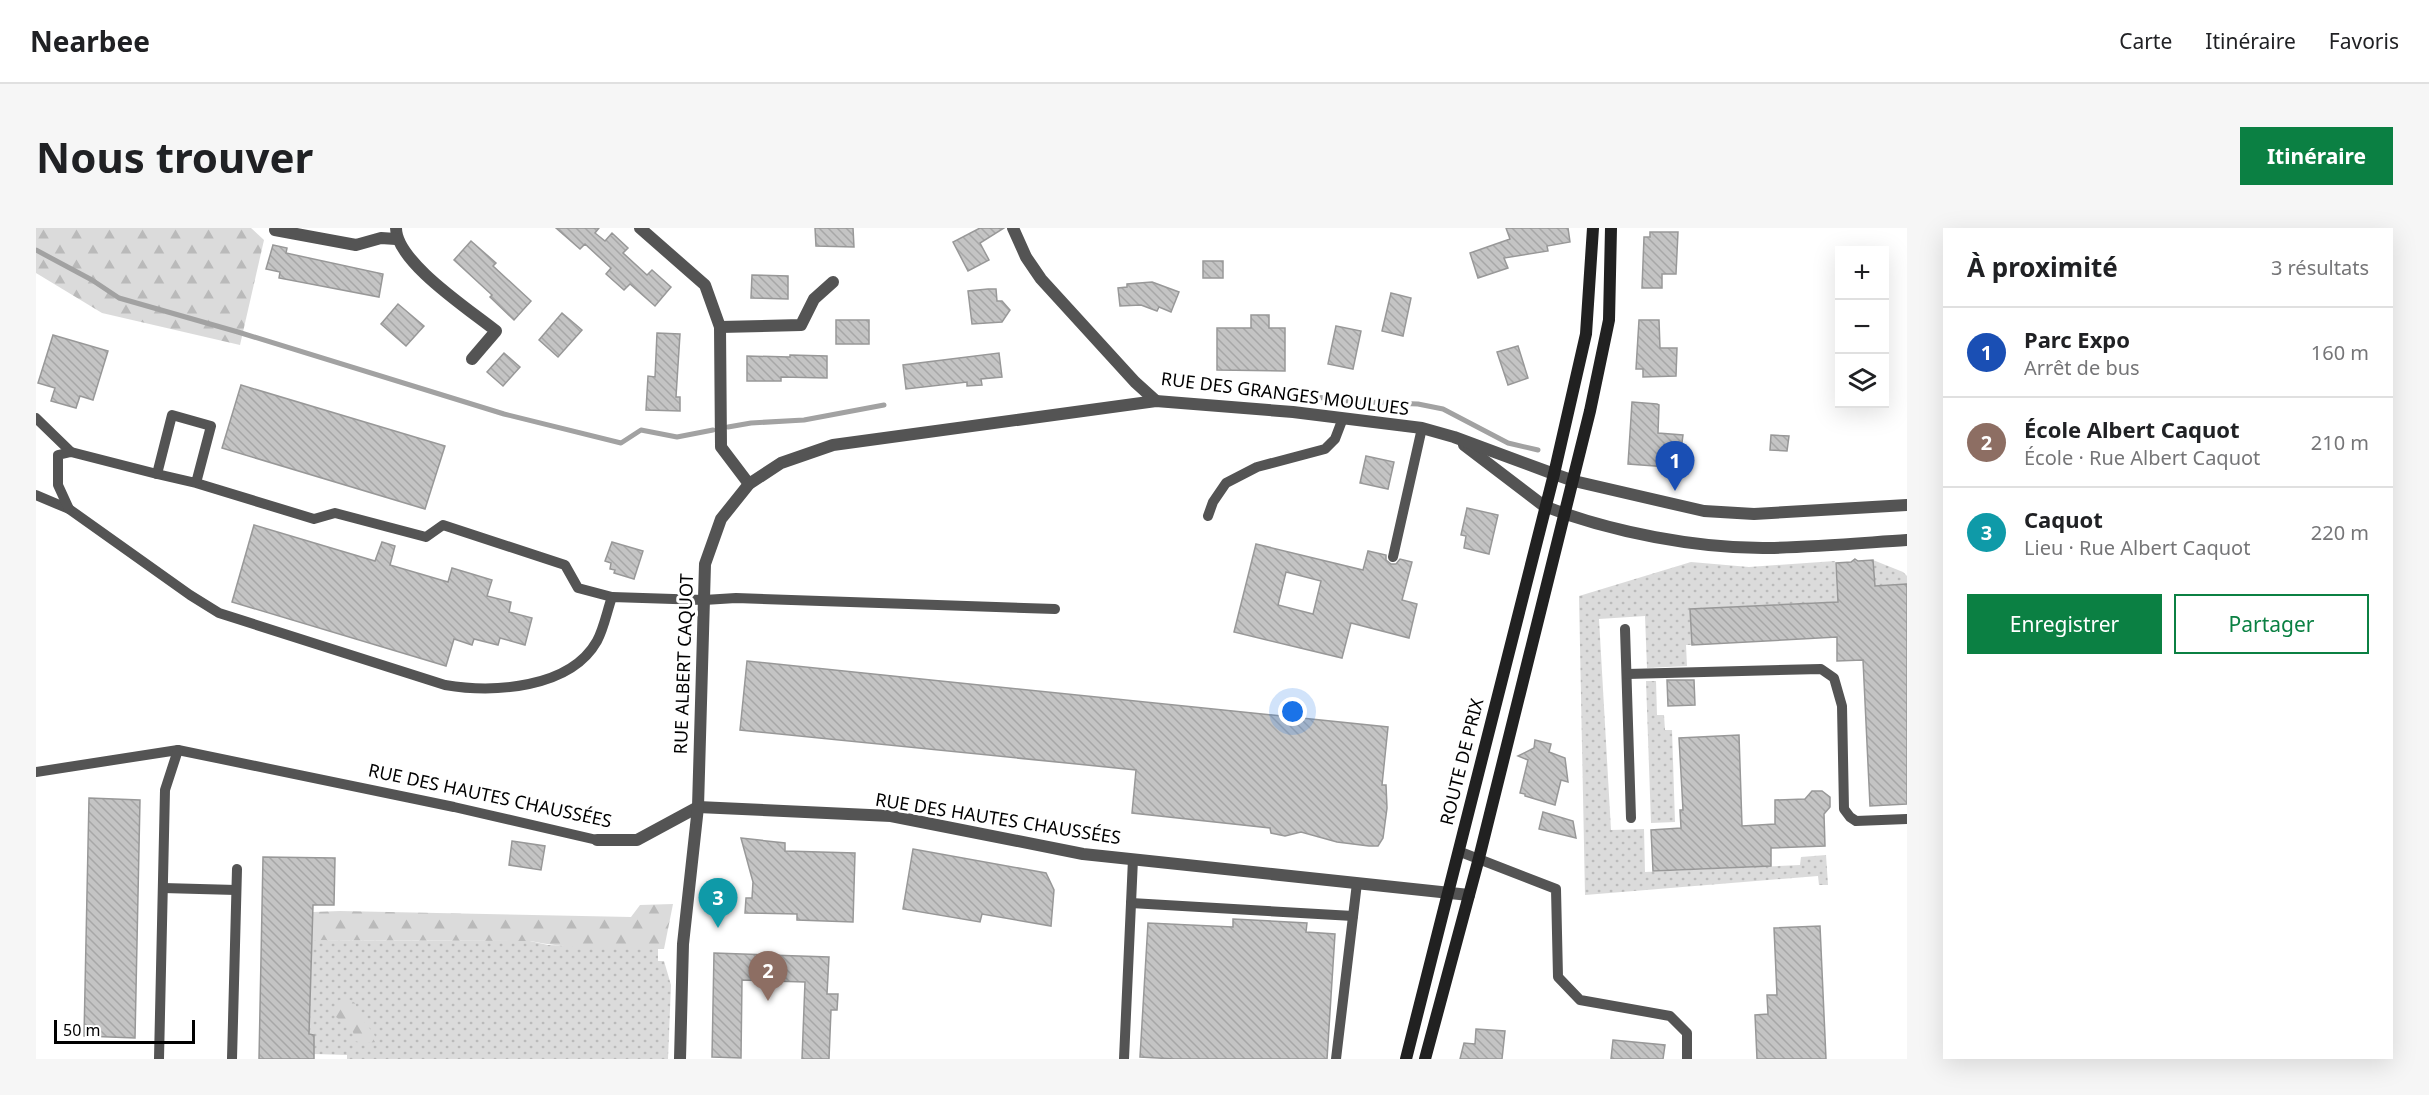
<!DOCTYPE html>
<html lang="fr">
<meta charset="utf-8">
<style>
body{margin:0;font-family:"Noto Sans",sans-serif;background:#f6f6f6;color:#202124}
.controls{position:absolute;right:18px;top:18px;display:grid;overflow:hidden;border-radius:0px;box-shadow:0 6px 24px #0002}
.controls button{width:54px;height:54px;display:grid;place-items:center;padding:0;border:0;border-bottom:2px solid #e0e0e0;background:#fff;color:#202124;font:30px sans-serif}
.scale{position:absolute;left:18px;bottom:15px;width:141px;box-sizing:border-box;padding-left:6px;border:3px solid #000;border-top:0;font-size:16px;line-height:21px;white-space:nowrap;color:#000;-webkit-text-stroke:4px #fff;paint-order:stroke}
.you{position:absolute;left:1257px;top:484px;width:21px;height:21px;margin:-15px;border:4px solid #fff;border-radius:50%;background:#1a73e8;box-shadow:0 0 0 9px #1a73e833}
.badge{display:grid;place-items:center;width:39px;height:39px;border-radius:50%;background:#0b8043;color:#fff;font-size:20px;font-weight:700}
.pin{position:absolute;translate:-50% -50px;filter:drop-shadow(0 2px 3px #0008)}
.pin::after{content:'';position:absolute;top:32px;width:21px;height:18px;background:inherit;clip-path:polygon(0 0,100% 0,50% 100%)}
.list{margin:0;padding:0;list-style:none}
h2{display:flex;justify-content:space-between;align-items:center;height:78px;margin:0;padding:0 24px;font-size:26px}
h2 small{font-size:20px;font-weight:400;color:#757577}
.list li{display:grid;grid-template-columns:39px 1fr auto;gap:18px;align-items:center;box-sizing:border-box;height:90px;padding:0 24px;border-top:2px solid #e0e0e0}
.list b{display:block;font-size:22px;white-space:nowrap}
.list p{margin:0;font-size:20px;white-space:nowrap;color:#757577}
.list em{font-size:20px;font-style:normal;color:#757577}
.actions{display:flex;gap:12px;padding:18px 24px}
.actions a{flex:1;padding:14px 0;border:2px solid #0b8043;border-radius:0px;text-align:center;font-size:21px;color:#0b8043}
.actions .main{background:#0b8043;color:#fff}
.icon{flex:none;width:33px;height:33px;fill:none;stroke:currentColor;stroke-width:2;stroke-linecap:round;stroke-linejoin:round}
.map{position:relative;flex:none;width:1871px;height:831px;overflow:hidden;border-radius:0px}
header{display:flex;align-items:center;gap:36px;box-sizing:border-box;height:84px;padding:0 30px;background:#fff;border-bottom:2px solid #e0e0e0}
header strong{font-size:28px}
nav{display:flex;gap:33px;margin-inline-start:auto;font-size:21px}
.intro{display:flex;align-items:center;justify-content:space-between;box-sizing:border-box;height:144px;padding:0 36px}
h1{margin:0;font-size:42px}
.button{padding:15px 27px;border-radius:0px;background:#0b8043;color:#fff;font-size:21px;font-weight:700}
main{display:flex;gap:36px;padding:0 36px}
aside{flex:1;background:#fff;border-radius:0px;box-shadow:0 6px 24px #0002}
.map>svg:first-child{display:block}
.grass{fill:url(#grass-dots)}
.forest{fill:url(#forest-firs)}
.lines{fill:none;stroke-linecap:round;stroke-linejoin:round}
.stream{stroke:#a2a2a2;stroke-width:5}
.building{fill:url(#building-back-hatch);stroke:#989898;stroke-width:1.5;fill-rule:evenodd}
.service{stroke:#545454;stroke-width:10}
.minor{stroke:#545454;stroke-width:12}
.tertiary{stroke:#545454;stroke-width:12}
.secondary{stroke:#212121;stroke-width:12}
.labels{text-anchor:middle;stroke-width:6;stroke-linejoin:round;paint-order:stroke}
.street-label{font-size:18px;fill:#000;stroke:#fff}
</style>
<header>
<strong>Nearbee</strong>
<nav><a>Carte</a><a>Itinéraire</a><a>Favoris</a></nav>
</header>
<div class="intro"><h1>Nous trouver</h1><a class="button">Itinéraire</a></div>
<main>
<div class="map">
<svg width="1871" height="831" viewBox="0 0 1871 831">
<defs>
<pattern id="grass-dots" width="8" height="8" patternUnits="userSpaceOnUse" patternTransform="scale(1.5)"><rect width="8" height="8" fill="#dbdbdb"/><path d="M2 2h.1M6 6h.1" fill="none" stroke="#bababa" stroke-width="1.8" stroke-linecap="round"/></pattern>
<pattern id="forest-firs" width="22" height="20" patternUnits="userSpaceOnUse" patternTransform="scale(1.5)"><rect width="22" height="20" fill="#dbdbdb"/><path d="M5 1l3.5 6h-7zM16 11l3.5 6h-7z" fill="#bababa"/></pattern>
<pattern id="building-back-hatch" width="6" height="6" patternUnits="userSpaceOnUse" patternTransform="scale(1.5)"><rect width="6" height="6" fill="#c4c4c4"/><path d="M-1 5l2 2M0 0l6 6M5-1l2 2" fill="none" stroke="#a7a7a7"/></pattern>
</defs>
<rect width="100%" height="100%" fill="#fff"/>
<g class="grass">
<path d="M1837 332 1867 344 1871 348V356L1839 358Z"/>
<path d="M1799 333 1802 377 1795 374V377L1790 374 1655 381 1656 417H1650L1651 438 1611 440 1609 388 1563 391 1575 602 1608 601 1609 644 1764 637 1765 629 1790 627 1792 657H1783L1782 648 1549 667 1543 368 1655 334 1713 339Z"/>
<path d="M1610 453H1620L1621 487H1628L1629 502H1636L1639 594 1615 595Z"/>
<path d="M276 712 494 713 512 717 622 721V733H628L635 757 632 831H311V827L278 826V807L273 806Z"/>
</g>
<g class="forest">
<path d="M0 0H215L228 12 204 117 66 85 0 45Z"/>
<path d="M637 676 628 721C584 721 538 722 494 713L276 712 277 684 304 683 595 689 604 677Z"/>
<path d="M303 772H314L319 775 323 787 338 806 341 814 326 815 319 813 317 804 299 788V779Z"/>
</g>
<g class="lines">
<g class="stream">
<path d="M0 22 56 52 83 70 202 104 468 186 585 215 605 202 641 209 677 202"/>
<path d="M1282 169 1304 173 1382 176 1407 181 1472 215 1502 222"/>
<path d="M692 199 715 195 768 192 848 177"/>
</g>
</g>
<g class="building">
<path d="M520 0H563L559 5 569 13 576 5 592 20 587 25 611 47 616 42 635 59 619 78 594 56 588 62 570 46 575 40 549 16 544 21Z"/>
<path d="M779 0H817L818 19 780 18Z"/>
<path d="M944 0H968L944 15 953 32 932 43 917 14Z"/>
<path d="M1470 0H1532L1534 14 1511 18 1512 23 1468 30 1472 40 1442 50 1434 25 1474 11Z"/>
<path d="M1614 4H1642L1640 46H1626V60H1606L1608 9H1614Z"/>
<path d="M435 13 460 35 457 38 495 73 478 92 454 69 456 67 418 32Z"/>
<path d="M237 17 251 20 250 25 347 46 343 69 243 50 244 44 230 41Z"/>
<rect x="1167" y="33" width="20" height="17"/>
<path d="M716 47 752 48V71L715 70Z"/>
<path d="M1116 54 1143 64 1135 84 1123 79 1121 83 1105 77 1084 78 1082 60 1091 59V56Z"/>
<path d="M952 61H960L961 73H966L974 82 966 94 936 96 932 63Z"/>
<path d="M1355 65 1375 70 1367 108 1346 103Z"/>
<path d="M362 76 388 98 370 118 345 96Z"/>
<path d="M526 85 546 102 522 129 503 112Z"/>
<path d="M1215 87H1233V100H1249V143L1181 142V100H1215Z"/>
<rect x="800" y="92" width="33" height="24"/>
<path d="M1603 92H1623L1624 120H1641L1640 148 1607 149V141H1600Z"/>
<path d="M1300 98 1325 103 1317 141 1292 136Z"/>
<path d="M621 105 644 106 640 169H644V183L610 182 612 148 619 149Z"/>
<path d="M17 107 72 123 57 172 44 168 40 180 15 173 19 160 2 155Z"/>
<path d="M1482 118 1492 150 1472 157 1461 124Z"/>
<path d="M468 125 484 139 467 158 451 144Z"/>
<path d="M963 125 966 149 945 151 946 157 931 158V154L870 161 867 137Z"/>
<path d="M754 127 791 128V150L745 149V153H711V128L754 129Z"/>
<path d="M205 157 409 218 389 281 186 220Z"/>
<path d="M1596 174 1621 176 1623 177 1622 205 1647 207 1645 222 1633 221 1632 239 1592 236Z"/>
<path d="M1735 207 1753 208 1751 223 1734 222Z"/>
<path d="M1330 228 1358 234 1352 261 1324 255Z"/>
<path d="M1431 280 1462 287 1453 326 1428 320 1430 308 1425 307Z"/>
<path d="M218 297 339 333 346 314 359 318 354 337 412 354 416 340 456 352 451 368 475 374 473 384 496 390 489 417 464 410 462 417 438 411 436 417 418 411 410 438 196 374Z"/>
<path d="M576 314 607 323 598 351 578 345 579 342 574 341 575 335 569 333Z"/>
<path d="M1220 316 1327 342 1332 323 1350 327V332L1355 336H1360L1364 331 1376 334 1366 372 1381 376 1373 410 1315 395 1306 430 1198 404ZM1250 344 1285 353 1277 386 1242 377Z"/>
<path d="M1819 331 1822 333 1837 332 1839 358 1871 356V576L1834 578 1827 432 1801 433V409L1656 417 1654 381 1802 374 1800 335 1815 334Z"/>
<path d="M711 433 1352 499 1346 557H1350L1351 580 1347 610 1342 618H1333L1301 614 1265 604 1249 608 1235 605 1234 600 1096 585 1100 542 704 502Z"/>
<path d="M1631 452H1658L1659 477 1632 478Z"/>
<path d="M1703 507 1706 598 1739 596V572L1769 571 1776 563H1786L1794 569V579L1788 586 1789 618 1735 620V638L1617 643 1615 602 1645 600 1644 582H1647L1643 510Z"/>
<path d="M1499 512 1515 516 1513 524 1529 530 1532 554 1525 552 1519 577 1489 568V566L1484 565 1492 532 1482 528 1498 520Z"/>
<path d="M53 570 104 572 99 810 48 808Z"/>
<path d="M1507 584 1537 593 1540 610 1503 601Z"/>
<path d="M705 610 749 615V623L819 625 817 694 761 692V686L709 685 710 670H716L717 654Z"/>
<path d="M476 613 509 618 505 642 473 637Z"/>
<path d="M877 621 1010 645 1018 662 1015 698 946 686 944 694 867 681Z"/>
<path d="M227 629 299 630 298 677H277L273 806 278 807V831H223Z"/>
<path d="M1197 691 1271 695 1270 704 1299 706 1291 831H1139L1104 829 1112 695 1197 699Z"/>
<path d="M1784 698 1790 831H1721L1719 787 1732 786 1731 767H1741L1738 700Z"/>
<path d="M678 725 793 729 791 766H802L801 782H795L793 831H766L769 754 706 752 705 830 676 829Z"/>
<path d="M1440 801 1469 803 1466 831H1424L1428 815 1439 816Z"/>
<path d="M1577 812 1629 817 1627 831H1575Z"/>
</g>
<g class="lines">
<g class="service">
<path d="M0 190 35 224"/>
<path d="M160 255 121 246 136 187 175 198 160 255 278 291 299 285 390 309 407 297 529 337 542 360 576 369"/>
<path d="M0 267 33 281 154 367 183 385 409 457C457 465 534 461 561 413 568 400 571 383 576 369L668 372 700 370 1019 381"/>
<path d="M33 281 22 257V227L35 224 121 246"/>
<path d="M1172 288 1177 274 1190 255 1221 239 1289 221 1299 211 1307 190"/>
<path d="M1357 329 1386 200"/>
<path d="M1589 401 1595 590"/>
<path d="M1591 446 1785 441 1798 450 1806 478 1808 581 1814 589 1820 593 1871 591"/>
<path d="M0 544 142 522 418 579 561 612"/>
<path d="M1422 623 1520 661 1522 749 1544 772 1634 788 1651 805V831"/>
<path d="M127 660 200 662"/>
<path d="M1095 675 1317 688"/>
<path d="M123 831 129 562 142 522"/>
<path d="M196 831 201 641"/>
<path d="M1088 831 1097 631"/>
<path d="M1300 831 1321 655"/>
</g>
<g class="minor">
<path d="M360 0C360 34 434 82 460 103L436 131"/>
<path d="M604 0 669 57 684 99 685 219 713 256"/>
<path d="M977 0 990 29 1005 51 1099 154 1120 173"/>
<path d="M239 2 320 17 345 10 360 11"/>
<path d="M684 99 765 97 778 71 797 54"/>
<path d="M1428 217 1508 278"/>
<path d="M561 612H601L662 579 855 588 1047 626 1433 667"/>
<path d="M644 831 647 716 662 579 669 336 685 291 713 256 745 235 797 217 1120 173 1257 184 1386 200 1418 209 1518 246"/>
</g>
<g class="tertiary">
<path d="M1518 246 1538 253 1668 283 1718 286 1871 277"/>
<path d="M1508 278C1574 304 1663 321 1733 320 1779 319 1825 315 1871 312"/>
</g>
<g class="secondary">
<path d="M1370 831 1518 246 1550 106 1557 0"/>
<path d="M1389 831 1443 630 1554 183 1573 92 1575 0"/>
</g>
</g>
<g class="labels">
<g class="street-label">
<text transform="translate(1249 166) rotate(7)" y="6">RUE DES GRANGES MOULUES</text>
<text transform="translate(648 436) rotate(-88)" y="6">RUE ALBERT CAQUOT</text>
<text transform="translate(1426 534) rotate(-76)" y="6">ROUTE DE PRIX</text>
<text transform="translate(454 568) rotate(12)" y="6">RUE DES HAUTES CHAUSSÉES</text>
<text transform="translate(962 591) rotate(9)" y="6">RUE DES HAUTES CHAUSSÉES</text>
</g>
</g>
</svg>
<div class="controls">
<button>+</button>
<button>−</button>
<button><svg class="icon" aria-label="layers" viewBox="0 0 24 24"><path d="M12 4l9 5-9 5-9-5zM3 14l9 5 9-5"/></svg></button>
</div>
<div class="scale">50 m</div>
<div class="you"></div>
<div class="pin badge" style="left:1639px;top:263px;background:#1a4fb4">1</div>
<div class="pin badge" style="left:732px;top:773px;background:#8d6e63">2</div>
<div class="pin badge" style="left:682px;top:700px;background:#0f9aa8">3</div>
</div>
<aside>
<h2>À proximité<small>3 résultats</small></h2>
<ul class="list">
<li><span class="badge" style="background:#1a4fb4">1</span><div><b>Parc Expo</b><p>Arrêt de bus</p></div><em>160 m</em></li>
<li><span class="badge" style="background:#8d6e63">2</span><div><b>École Albert Caquot</b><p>École · Rue Albert Caquot</p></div><em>210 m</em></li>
<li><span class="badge" style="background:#0f9aa8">3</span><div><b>Caquot</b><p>Lieu · Rue Albert Caquot</p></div><em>220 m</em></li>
</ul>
<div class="actions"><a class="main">Enregistrer</a><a>Partager</a></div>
</aside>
</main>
